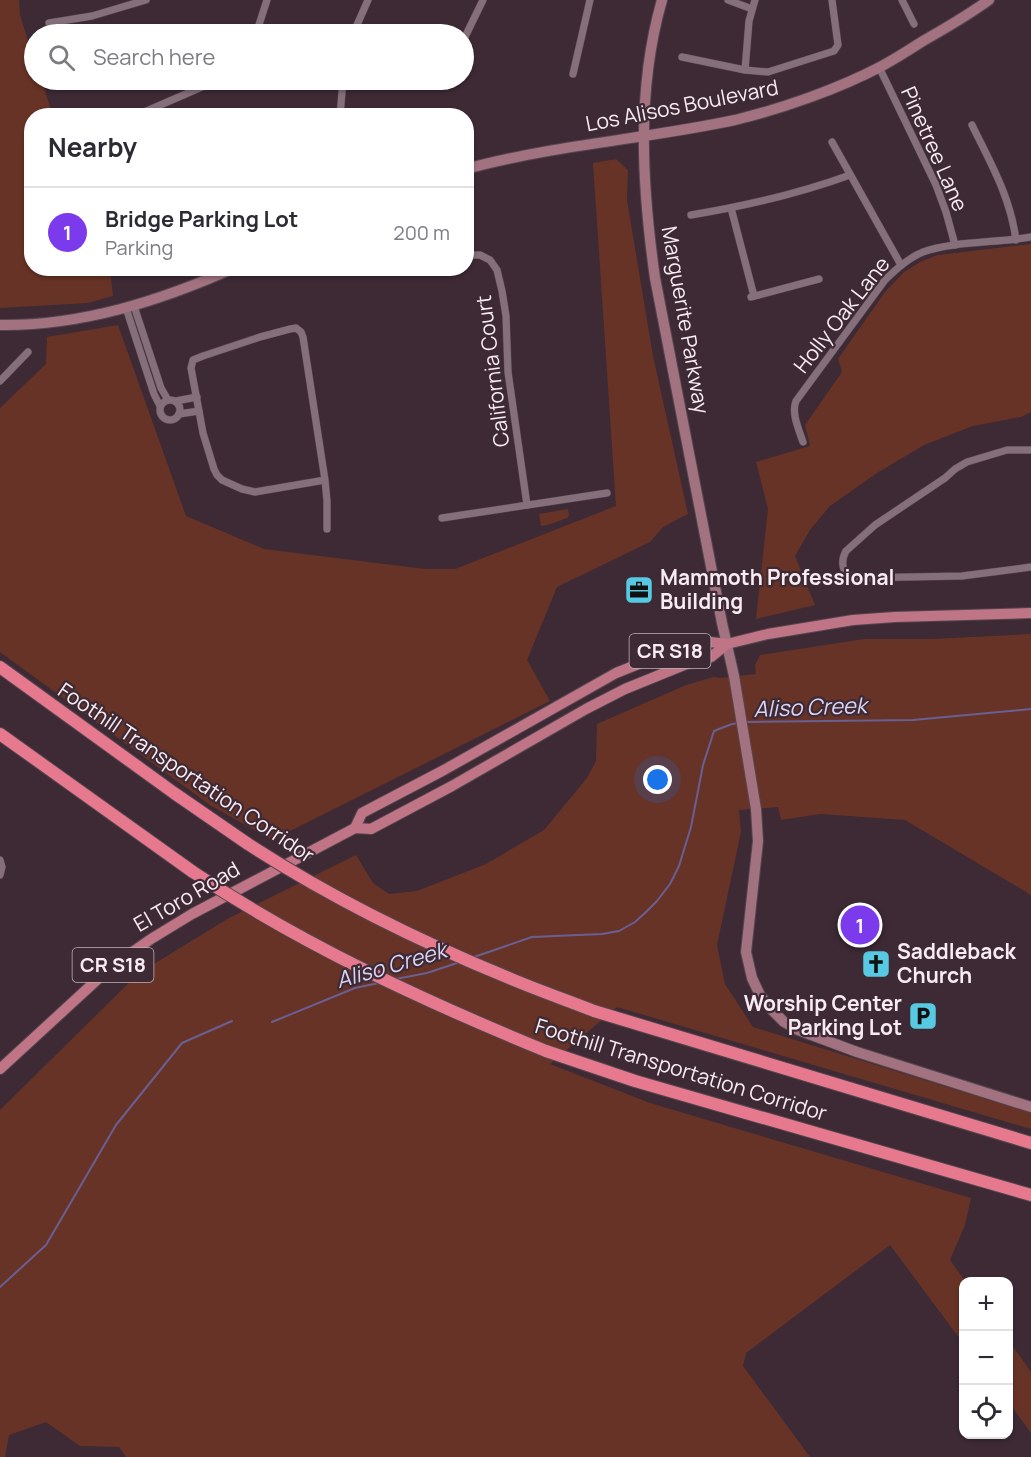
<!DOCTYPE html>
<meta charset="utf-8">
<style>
body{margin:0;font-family:Manrope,sans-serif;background:#f2f2f3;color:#2b2b33}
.controls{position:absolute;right:18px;bottom:18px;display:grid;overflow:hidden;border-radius:12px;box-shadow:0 2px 4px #0004}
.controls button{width:54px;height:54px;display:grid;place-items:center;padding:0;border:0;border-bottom:2px solid #e1e1e2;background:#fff;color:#2b2b33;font:30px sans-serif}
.you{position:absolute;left:658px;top:780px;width:21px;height:21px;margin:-15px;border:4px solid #fff;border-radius:50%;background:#1a73e8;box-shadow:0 0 0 9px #1a73e833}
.badge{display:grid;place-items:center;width:39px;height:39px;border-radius:50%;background:#7c3aed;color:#fff;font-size:20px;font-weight:700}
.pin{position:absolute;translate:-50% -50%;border:3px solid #fff;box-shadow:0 2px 6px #0006}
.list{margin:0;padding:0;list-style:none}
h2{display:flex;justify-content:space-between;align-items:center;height:78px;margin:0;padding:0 24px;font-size:26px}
h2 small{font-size:20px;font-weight:400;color:#7c7c81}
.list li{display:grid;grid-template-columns:39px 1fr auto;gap:18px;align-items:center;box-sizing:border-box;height:90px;padding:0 24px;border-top:2px solid #e1e1e2}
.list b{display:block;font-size:22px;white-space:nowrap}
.list p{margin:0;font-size:20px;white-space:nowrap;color:#7c7c81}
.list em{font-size:20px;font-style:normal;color:#7c7c81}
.icon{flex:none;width:33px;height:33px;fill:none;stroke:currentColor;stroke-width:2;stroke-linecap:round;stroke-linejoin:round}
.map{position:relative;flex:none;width:1031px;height:1457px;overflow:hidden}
.search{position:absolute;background:#fff;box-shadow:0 2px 4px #0004;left:24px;top:24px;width:450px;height:66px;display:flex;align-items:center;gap:15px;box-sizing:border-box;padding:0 21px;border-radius:33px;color:#7c7c81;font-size:22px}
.panel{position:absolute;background:#fff;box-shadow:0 2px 4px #0004;left:24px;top:108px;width:450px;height:168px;border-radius:24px}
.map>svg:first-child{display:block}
.green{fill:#673326}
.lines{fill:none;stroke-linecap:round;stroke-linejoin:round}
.stream{stroke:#695f93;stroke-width:2}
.street-casing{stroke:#56464f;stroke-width:8}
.secondary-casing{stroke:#56464f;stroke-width:12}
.primary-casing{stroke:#56464f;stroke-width:12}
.highway-casing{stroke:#56464f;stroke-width:14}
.street{stroke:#856f7b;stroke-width:7}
.secondary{stroke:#a27281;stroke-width:10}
.primary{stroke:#c07586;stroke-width:10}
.highway{stroke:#e7798e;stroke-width:12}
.highway-bridge-casing{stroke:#56464f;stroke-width:14;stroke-linecap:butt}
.highway-bridge{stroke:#e7798e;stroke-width:12}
.labels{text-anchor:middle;stroke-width:4.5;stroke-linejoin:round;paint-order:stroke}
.shield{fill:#3d2a35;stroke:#c0b1b9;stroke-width:1.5}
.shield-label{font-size:20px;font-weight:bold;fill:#f8ebf2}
.street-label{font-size:21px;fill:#f8ebf2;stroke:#3d2a35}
.poi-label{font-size:21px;font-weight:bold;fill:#f8ebf2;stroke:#3d2a35;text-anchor:start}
.water-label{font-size:22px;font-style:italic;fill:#dad5f6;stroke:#3d2a35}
</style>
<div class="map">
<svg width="1031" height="1457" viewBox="0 0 1031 1457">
<rect width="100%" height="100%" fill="#3d2a35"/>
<g class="green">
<path d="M0 0H19L20 15 34 60V80H41L53 115 32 116V268L110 269 113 296 88 303 0 308Z"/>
<path d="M616 159 628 170 627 200 653 356 688 514 663 527 650 542 557 587 527 660 550 701 272 840 210 805 0 652V408L46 364 47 337 118 325 186 516 264 549 425 569H455L616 506 593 163Z"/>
<path d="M1031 244V412L1021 417 973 426 924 445 877 473 830 506 810 530 795 556 815 605 756 619 768 509 756 462 810 446 805 425 842 372 838 359 885 292 904 272 922 261 938 255Z"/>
<path d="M568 509 569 516 567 518 551 524 541 526 539 514Z"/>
<path d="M1031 634V895L905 820 820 814 781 820 778 807 739 810 741 832 717 945 725 984 753 1027 1031 1113V1129L617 1007 550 1064 650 1103 971 1198 965 1225 950 1260 965 1281 964 1282 963 1343 890 1245 746 1353 743 1366 810 1457H126L119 1447 80 1446 46 1422 9 1435 5 1457H0V1110L139 973 229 918 356 855 373 883 389 894 417 891 486 864 544 830 587 778 596 761 597 724 686 685 714 677 721 678 756 674 755 665 760 655 864 639H931Z"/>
<path d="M1009 1341 1031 1372V1433L1009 1403Z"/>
</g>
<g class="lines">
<g class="stream">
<path d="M745 722 913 720 1031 709"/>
<path d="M474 957 532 937 602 934 619 931 635 922 646 912 657 901 670 884 679 866 691 827 703 765 714 731 732 724 739 723"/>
<path d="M396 979 427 973 460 962"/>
<path d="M272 1022 355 988 379 983"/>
<path d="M0 1287 46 1245 116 1125 182 1043 232 1021"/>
</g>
<g class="street-casing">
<g id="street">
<path d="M728 0 752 9"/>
<path d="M902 0 914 24"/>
<path d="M49 23 92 16 146 0"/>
<path d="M256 34 267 0"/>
<path d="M353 34 368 0"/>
<path d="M464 39 483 0"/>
<path d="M682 57 745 70 768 72 834 51 838 45 832 0"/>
<path d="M879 67 936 185 946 212 955 245"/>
<path d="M745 70 749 21 755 0"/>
<path d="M573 74 590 0"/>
<path d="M454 82V80"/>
<path d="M135 116 218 80"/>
<path d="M340 116 343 80"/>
<path d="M972 125C991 164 1010 196 1016 240"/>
<path d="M832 142 901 265"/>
<path d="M731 208 754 296"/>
<path d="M691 215C745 206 798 194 850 175"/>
<path d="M466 255H480L490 260 497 270 502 291 506 316 508 372 527 505"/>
<path d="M751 297 819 279"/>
<path d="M134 306 161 388 168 400"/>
<path d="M126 308 154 394 160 406"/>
<path d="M0 381 28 352"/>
<circle cx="170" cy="410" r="10"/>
<path d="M176 401 197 397"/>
<path d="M179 414 199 411"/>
<path d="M803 442C799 430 791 413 796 401L885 280C896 269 908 258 923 252 953 241 998 243 1031 237"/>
<path d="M1031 450H1007L967 462 955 469 945 478 875 525 846 551C840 562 842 575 855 578L962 576 1031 567"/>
<path d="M325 480 255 492 242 489 222 480 217 475 214 469 203 433 191 368 193 360 203 356 260 337 290 329 296 328 301 332 303 337 325 480 327 501V529"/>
<path d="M442 518 607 493"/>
<path d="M0 860 2 867 0 875"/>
</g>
</g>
<g class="secondary-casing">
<g id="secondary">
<path d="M662 0C636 90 642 186 655 278L722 623 734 676 756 809 758 841 746 952 752 978 760 995 772 1010 784 1022 798 1030 857 1052 1031 1107"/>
<path d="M466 169C554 145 646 139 735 120 781 109 838 89 880 67 895 59 909 50 923 41 946 28 968 15 989 0"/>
<path d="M0 325C81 326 160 301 234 268"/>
</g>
</g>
<g class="primary-casing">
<g id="primary">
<path d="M355 828 362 813 444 770 616 673 676 649 702 641 727 644 768 634 853 620 895 617 1031 613"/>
<path d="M0 1069 111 967 151 939 192 914 355 828 371 829 452 786 586 709 625 689 684 665 711 657 727 644"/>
</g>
</g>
<g class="highway-casing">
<g id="highway">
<path d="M0 667 174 793 248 844"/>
<path d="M0 734 193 872"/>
<path d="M594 1011 1031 1143"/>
<path d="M546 1051 635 1081 1031 1195"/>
</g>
</g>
<use href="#street" class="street"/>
<use href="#secondary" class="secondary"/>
<use href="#primary" class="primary"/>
<use href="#highway" class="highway"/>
<g class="highway-bridge-casing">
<g id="highway-bridge">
<path d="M248 844C328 896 421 942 509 978 537 990 566 1000 594 1011"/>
<path d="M193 872C303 945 424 1001 546 1051"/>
</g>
</g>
<use href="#highway-bridge" class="highway-bridge"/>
</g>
<defs>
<g id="office-square" transform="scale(1.5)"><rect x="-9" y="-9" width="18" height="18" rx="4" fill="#57c9e3" stroke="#3d2a35"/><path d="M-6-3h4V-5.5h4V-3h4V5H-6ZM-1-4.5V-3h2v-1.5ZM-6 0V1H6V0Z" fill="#111"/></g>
<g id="church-square" transform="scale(1.5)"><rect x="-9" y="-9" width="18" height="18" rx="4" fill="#57c9e3" stroke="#3d2a35"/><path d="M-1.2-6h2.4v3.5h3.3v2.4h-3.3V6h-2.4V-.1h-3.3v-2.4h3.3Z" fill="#111"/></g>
<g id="parking-square" transform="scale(1.5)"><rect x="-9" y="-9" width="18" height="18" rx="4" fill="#57c9e3" stroke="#3d2a35"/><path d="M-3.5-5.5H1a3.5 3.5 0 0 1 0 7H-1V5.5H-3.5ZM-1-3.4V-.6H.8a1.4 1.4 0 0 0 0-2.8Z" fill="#111"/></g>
</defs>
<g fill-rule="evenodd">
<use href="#office-square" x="639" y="590"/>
<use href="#church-square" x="876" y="964"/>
<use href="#parking-square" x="923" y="1016"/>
</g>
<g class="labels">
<g class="shield">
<rect x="629.5" y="634" width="81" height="34" rx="4.5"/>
<rect x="72.5" y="948" width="81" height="34" rx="4.5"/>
</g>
<g class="shield-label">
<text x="670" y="658">CR S18</text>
<text x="113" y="972">CR S18</text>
</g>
<g class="street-label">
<text transform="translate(682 106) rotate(-11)" y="7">Los Alisos Boulevard</text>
<text transform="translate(934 149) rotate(66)" y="7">Pinetree Lane</text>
<text transform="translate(842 315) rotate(-52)" y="7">Holly Oak Lane</text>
<text transform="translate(685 320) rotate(80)" y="7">Marguerite Parkway</text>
<text transform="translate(493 371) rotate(-97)" y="7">California Court</text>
<text transform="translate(186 773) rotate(34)" y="7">Foothill Transportation Corridor</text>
<text transform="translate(187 897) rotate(-30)" y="7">El Toro Road</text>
<text transform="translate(681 1070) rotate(17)" y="7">Foothill Transportation Corridor</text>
</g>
<g class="poi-label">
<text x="660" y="585">Mammoth Professional<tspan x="660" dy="24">Building</tspan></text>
<text x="897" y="959">Saddleback<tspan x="897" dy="24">Church</tspan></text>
<text x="902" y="1011" text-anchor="end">Worship Center<tspan x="902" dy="24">Parking Lot</tspan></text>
</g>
<g class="water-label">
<text transform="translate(810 707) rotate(-2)" y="8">Aliso Creek</text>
<text transform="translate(391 965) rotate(-16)" y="8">Aliso Creek</text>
</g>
</g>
</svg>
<div class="controls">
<button>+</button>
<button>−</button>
<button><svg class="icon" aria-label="locate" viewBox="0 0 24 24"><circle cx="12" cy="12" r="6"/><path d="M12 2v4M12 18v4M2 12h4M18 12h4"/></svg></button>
</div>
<div class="you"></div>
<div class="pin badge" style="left:860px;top:925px">1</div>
<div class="search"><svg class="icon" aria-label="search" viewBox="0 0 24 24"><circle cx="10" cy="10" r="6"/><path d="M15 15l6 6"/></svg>Search here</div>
<section class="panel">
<h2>Nearby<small></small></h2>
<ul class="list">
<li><span class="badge">1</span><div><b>Bridge Parking Lot</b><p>Parking</p></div><em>200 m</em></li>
</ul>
</section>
</div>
